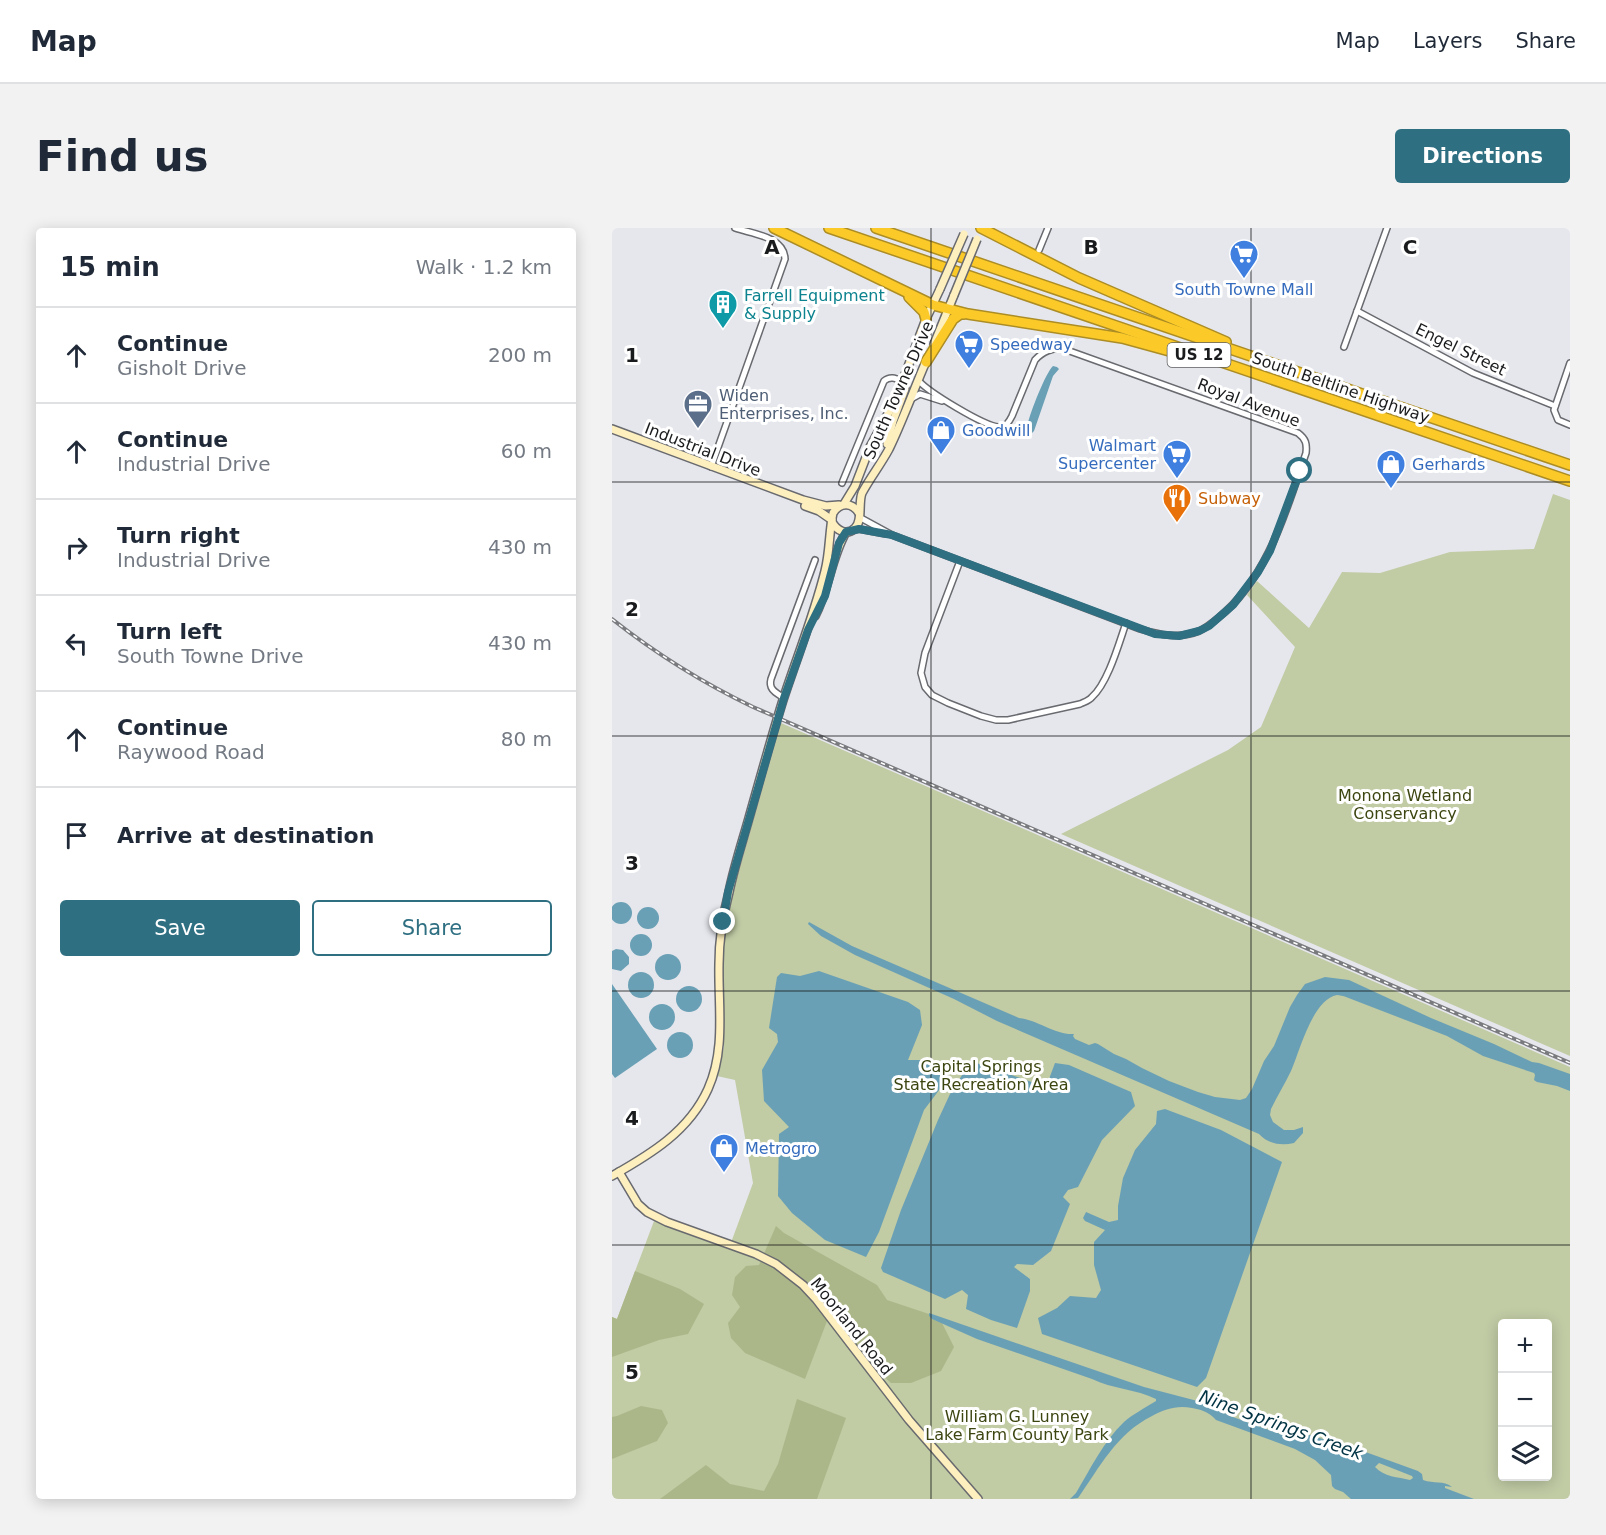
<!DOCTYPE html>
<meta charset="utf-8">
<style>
body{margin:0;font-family:"DejaVu Sans",sans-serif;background:#f2f2f3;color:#1f2937}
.controls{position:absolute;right:18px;bottom:18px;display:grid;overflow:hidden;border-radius:6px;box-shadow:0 3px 15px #0003}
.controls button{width:54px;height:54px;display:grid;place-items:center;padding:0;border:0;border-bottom:2px solid #e0e1e3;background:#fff;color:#1f2937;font:30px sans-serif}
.stop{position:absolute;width:18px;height:18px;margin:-14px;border:4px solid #2e6f82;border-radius:50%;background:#fff}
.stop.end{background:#2e6f82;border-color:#fff;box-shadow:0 2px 6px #0008}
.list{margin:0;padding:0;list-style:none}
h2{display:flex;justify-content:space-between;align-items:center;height:78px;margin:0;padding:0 24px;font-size:26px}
h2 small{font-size:20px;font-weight:400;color:#747a83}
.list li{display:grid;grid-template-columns:39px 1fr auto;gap:18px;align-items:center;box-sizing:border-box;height:96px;padding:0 24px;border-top:2px solid #e0e1e3}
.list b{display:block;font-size:22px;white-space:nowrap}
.list p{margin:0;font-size:20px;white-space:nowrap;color:#747a83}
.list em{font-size:20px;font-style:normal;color:#747a83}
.actions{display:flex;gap:12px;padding:18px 24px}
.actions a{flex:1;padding:14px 0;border:2px solid #2e6f82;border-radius:6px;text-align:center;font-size:21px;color:#2e6f82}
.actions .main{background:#2e6f82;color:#fff}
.icon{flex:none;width:33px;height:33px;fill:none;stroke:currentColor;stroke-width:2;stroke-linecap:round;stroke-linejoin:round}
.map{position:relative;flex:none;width:958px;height:1271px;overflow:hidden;border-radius:6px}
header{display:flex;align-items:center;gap:36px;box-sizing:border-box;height:84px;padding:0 30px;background:#fff;border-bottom:2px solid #e0e1e3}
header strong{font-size:28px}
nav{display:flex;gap:33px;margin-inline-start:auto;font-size:21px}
.intro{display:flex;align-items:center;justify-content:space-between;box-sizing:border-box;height:144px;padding:0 36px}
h1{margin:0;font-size:42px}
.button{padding:15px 27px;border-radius:6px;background:#2e6f82;color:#fff;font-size:21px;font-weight:700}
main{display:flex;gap:36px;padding:0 36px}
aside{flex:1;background:#fff;border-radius:6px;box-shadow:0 3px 15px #0003}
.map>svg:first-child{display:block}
.green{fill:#c1cba4;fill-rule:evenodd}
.forest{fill:#acb789}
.water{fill:#6aa0b5;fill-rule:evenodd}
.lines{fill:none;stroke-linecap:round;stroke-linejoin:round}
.street-casing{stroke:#686a6f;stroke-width:8}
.secondary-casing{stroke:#686a6f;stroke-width:10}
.highway-casing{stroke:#ac8d25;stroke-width:12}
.street{stroke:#fff;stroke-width:5}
.secondary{stroke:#feefbf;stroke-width:7}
.highway{stroke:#fbca29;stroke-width:9}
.rail-casing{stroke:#7a7b7f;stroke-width:4}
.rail{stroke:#fff;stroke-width:1.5;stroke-dasharray:4.5;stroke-linecap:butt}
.secondary-bridge-casing{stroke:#686a6f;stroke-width:10;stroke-linecap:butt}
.secondary-bridge{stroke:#feefbf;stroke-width:7}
.route{stroke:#2e6f82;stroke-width:8}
.grid{fill:none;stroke:#1a1b1d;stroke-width:1.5;stroke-opacity:0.55}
.labels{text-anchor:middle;stroke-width:6;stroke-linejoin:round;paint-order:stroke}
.shield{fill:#fff;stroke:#5f5f61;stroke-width:1.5}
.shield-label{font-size:15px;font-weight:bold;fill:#1a1b1d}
.shop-label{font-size:16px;fill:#366cbe;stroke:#fff;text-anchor:start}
.culture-label{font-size:16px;fill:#0d838f;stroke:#fff;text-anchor:start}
.street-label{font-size:16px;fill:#1a1b1d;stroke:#fff}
.service-label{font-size:16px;fill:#4e5e75;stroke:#fff;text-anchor:start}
.food-label{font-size:16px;fill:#c56008;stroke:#fff;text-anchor:start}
.park-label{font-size:16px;fill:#3c4611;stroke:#fff}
.water-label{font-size:18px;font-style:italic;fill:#003343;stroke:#fff}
.grid-label{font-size:20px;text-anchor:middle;font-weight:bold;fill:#1a1b1d;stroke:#fff;stroke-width:6;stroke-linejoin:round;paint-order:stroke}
</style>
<header>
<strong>Map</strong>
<nav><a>Map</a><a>Layers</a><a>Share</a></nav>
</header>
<div class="intro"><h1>Find us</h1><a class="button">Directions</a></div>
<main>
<aside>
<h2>15 min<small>Walk · 1.2 km</small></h2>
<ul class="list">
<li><svg class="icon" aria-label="ahead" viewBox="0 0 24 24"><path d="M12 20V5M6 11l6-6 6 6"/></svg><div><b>Continue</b><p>Gisholt Drive</p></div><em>200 m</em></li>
<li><svg class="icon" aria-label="ahead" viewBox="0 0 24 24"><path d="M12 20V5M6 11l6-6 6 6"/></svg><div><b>Continue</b><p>Industrial Drive</p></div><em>60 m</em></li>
<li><svg class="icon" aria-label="right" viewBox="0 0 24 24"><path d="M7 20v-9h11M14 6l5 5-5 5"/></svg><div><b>Turn right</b><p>Industrial Drive</p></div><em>430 m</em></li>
<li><svg class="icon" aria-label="left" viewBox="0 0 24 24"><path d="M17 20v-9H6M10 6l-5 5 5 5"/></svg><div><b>Turn left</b><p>South Towne Drive</p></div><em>430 m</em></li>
<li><svg class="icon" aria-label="ahead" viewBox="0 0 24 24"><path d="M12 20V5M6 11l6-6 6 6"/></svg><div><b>Continue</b><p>Raywood Road</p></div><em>80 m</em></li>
<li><svg class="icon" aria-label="arrive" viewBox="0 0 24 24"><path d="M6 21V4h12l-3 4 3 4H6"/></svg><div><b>Arrive at destination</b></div></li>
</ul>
<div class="actions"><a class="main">Save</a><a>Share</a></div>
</aside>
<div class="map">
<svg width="958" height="1271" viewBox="0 0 958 1271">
<rect width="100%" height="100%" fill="#e6e7ed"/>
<g class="green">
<path d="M941 266 958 272V828L449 606 616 522 649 499 683 419 635 367 645 353 697 400 730 344 768 345 838 324 922 321Z"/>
<path d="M169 495 958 839V1271H0V1089L5 1091 42 993 117 1020 141 955 123 852 105 848 112 819 110 740 111 717 117 677ZM891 1096H936V1248H891Z"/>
</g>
<g class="forest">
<path d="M164 998 172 1005 265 1057 275 1072 317 1086 320 1091 330 1095 342 1119 329 1143 299 1155H279L259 1137 218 1085 193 1151 133 1125 119 1110 116 1095 128 1079 120 1067 123 1049 134 1038 147 1037Z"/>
<path d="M23 1043 68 1061 92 1076 76 1106 47 1112 0 1129V1089L5 1091Z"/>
<path d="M185 1171 234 1190 205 1271H48L94 1237 118 1256 152 1263 166 1236Z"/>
<path d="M29 1178 50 1182 56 1195 45 1213 0 1231V1189L5 1188Z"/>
</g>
<g class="water">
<path d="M441 138 445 139 447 141 441 148 422 203 420 205 417 204C416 200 415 199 416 195 418 185 434 144 441 138Z"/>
<circle cx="9" cy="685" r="11"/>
<circle cx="36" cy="690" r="11"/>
<path d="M197 694 240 718 407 790C426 792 443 807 462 806L461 808 463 811 477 817 483 815 486 816 502 826 514 831 530 840 557 853 586 864 603 869 628 872 634 870 640 861 652 833 662 818 678 779 685 767 693 756 713 749 737 752 819 790 882 816 920 834 927 835 958 846V863L945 858 925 854 922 852 923 847 922 845 871 828 835 808 734 769C732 768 727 767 725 767 700 772 688 823 679 843 673 856 665 868 659 881L658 887 661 894 672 902H682L691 899V905L682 915C669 918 656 916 647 906L385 793 342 771 243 727 209 708 196 696Z"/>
<circle cx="29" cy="717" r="11"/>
<path d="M4 721 11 722 17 729V736L9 743 0 741V723Z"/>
<circle cx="56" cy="739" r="13"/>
<path d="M207 743 296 774 308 782 310 797 296 832H316L334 842 337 849 312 882 267 1004 254 1029 213 1012 180 985 166 968 167 906 177 899 152 873 150 842 166 814 165 806 157 800 165 749 169 745 188 748Z"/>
<circle cx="29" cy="757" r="13"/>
<path d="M0 756 45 821 3 850 0 846Z"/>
<circle cx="77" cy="771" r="13"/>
<circle cx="50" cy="789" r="13"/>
<circle cx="68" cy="817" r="13"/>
<path d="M359 833 434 859 443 835 457 837 519 864 523 878 490 912 466 959 456 962 451 969 458 976 439 1023 421 1037 405 1036 402 1039 418 1051V1063L405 1100 379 1092 354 1081 356 1067 350 1062 333 1071 271 1044 269 1040 289 982 326 892 338 866Z"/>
<path d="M553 881 609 902 670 934 594 1150 585 1159 430 1106 426 1090 445 1080 458 1068 484 1070 489 1062 482 1037V1014L493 1002 473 993 471 990 474 984 497 994 506 992V978L511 950 523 922 544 896 545 883Z"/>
<path d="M317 1085 532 1159 597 1176 618 1188 685 1212H694C679 1200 659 1202 647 1192L748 1222 806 1243 810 1246 811 1252C822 1256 831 1252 840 1259L833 1258V1260L862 1271H739L731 1264 723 1261 720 1258 719 1247 703 1232 683 1221 604 1192C597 1184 590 1182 580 1180 565 1177 553 1181 540 1188 504 1206 488 1239 466 1270L458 1271 464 1265C479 1240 491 1214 512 1194 521 1186 533 1180 544 1173V1171C524 1161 500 1161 480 1151L365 1111 320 1091 317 1088ZM767 1235 800 1248 801 1250 798 1252C786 1249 772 1249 763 1239Z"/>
</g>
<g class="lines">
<g class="street-casing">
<g id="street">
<path d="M427 22 436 0"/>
<path d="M745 83 861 145 943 178"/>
<path d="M732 119 775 0"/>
<path d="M958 135 942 182 946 192 958 197"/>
<path d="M299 171 308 166 330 173"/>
<path d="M99 239 173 31C172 8 140 6 123 0"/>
<path d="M230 255 272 153C278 148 283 150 290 153"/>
<path d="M247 289 280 307 528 401C548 407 568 411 587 403 594 400 600 395 606 390 656 350 674 283 694 225 695 216 694 211 686 205L452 121C441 119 430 124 423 132L400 188C397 194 394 199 387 199 372 198 316 164 306 152"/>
<path d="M239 303 247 301 274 306"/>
<path d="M348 333 313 425 309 445 313 459 320 467 336 475 369 488 384 492H396L468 476C472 474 477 473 480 469 496 455 507 415 514 395"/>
<path d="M172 470C165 465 156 462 159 451L203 332"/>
</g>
</g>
<g class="secondary-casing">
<g id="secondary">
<path d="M322 116 342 67"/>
<path d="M0 201 191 272 214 278 227 277"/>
<path d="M275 216 281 193 293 161 290 153"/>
<path d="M232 276 243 258 258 219 283 173 314 91 328 61"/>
<path d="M193 278 207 283 220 292"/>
<path d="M220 294C225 303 235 308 243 300 251 293 246 275 250 265 258 250 269 236 277 221 291 192 302 161 315 131"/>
<path d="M203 388C217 361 219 330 234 304"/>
<path d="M7 944 26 976 35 984 55 994 144 1026 164 1036 191 1057 204 1071 297 1192 366 1271"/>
<path d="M0 948C39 926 77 903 96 861 114 821 106 778 107 736 107 712 111 687 117 664 122 639 130 615 137 590 148 551 159 511 171 472 185 429 202 387 213 343 218 324 217 303 221 285 228 274 240 274 247 285"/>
</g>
</g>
<g class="highway-casing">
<g id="highway">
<path d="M162 0 321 77 356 86 510 110 572 127"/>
<path d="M217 0 958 253"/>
<path d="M264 0 958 237"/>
<path d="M369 0 467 50 614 114"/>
<path d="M297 69 312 84 314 91"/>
<path d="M314 134 341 91 348 86H352"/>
</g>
</g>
<use href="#street" class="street"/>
<use href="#secondary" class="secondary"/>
<use href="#highway" class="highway"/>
<g class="rail-casing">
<path id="rail" d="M0 391C43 425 91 455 141 479L958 835"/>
</g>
<use href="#rail" class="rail"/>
<g class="secondary-bridge-casing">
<g id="secondary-bridge">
<path d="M328 61 352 6"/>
<path d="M342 67 365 11"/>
</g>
</g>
<use href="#secondary-bridge" class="secondary-bridge"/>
</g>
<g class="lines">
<path class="route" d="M111 694 116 664 172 470 196 402 213 368 227 315 234 304 247 301 280 307 543 406 567 408 587 403 597 398 621 377 646 344 658 323 688 243"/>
</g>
<path class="grid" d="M319 0V1271M639 0V1271M0 254H958M0 508H958M0 763H958M0 1017H958"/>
<defs>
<g id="supermarket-pin" transform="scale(1.5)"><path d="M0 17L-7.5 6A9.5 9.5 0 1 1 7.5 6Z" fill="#3f7fe0" stroke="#fff"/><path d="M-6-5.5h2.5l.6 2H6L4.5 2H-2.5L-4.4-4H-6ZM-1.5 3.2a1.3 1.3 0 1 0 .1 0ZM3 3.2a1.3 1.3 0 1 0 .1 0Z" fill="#fff"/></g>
<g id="building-pin" transform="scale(1.5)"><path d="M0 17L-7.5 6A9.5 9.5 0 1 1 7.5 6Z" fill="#0f9aa8" stroke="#fff"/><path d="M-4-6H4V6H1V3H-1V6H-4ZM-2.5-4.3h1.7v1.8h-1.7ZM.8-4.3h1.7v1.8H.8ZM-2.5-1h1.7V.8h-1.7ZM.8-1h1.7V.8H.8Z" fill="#fff"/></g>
<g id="office-pin" transform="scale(1.5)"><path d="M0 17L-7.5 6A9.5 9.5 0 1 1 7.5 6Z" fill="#5c6f8a" stroke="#fff"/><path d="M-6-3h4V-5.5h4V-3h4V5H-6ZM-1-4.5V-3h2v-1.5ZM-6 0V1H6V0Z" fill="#fff"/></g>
<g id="shop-pin" transform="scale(1.5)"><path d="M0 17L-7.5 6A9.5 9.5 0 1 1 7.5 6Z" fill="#3f7fe0" stroke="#fff"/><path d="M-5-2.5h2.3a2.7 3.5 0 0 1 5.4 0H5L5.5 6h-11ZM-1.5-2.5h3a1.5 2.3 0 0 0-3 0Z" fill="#fff"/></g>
<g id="restaurant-pin" transform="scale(1.5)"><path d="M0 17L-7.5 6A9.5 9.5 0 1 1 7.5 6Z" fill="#e8710a" stroke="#fff"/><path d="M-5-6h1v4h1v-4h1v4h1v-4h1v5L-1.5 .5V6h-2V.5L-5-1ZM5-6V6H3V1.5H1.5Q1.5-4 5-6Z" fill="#fff"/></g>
</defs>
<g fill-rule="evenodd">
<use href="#supermarket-pin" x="632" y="26"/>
<use href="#building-pin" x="111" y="76"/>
<use href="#supermarket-pin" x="357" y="116"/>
<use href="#office-pin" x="86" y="176"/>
<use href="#shop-pin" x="329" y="202"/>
<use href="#supermarket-pin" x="565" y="226"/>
<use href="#shop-pin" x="779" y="236"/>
<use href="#restaurant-pin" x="565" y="270"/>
<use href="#shop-pin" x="112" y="920"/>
</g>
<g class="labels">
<rect class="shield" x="555.5" y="115" width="63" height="24" rx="4.5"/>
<g class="shield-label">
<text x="587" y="132">US 12</text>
</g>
<g class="shop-label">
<text x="632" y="67" text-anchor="middle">South Towne Mall</text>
<text x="378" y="122">Speedway</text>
<text x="350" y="208">Goodwill</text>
<text x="544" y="223" text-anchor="end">Walmart<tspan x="544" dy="18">Supercenter</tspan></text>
<text x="800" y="242">Gerhards</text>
<text x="133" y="926">Metrogro</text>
</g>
<g class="culture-label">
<text x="132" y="73">Farrell Equipment<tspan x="132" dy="18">&amp; Supply</tspan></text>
</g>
<g class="street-label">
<text transform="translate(849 121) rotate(26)" y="6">Engel Street</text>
<text transform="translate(729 159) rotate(19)" y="6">South Beltline Highway</text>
<text transform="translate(286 162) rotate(-66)" y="6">South Towne Drive</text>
<text transform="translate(637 174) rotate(21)" y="6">Royal Avenue</text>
<text transform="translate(91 221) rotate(21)" y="6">Industrial Drive</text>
<text transform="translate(240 1098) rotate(51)" y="6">Moorland Road</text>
</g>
<g class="service-label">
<text x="107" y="173">Widen<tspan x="107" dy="18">Enterprises, Inc.</tspan></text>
</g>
<g class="food-label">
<text x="586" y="276">Subway</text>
</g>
<g class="park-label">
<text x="793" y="573">Monona Wetland<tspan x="793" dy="18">Conservancy</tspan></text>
<text x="369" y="844">Capital Springs<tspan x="369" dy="18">State Recreation Area</tspan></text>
<text x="405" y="1194">William G. Lunney<tspan x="405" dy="18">Lake Farm County Park</tspan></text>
</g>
<g class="water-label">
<text transform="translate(669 1197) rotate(20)" y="6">Nine Springs Creek</text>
</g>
</g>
<g class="grid-label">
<text x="160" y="26">A</text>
<text x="479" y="26">B</text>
<text x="798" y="26">C</text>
<text x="20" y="134">1</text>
<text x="20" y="388">2</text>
<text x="20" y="642">3</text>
<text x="20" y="897">4</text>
<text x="20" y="1151">5</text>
</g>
</svg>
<div class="controls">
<button>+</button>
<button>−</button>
<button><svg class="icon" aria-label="layers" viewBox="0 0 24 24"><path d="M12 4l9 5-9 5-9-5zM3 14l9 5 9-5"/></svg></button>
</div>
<div class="stop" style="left:688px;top:243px"></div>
<div class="stop end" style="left:111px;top:694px"></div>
</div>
</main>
